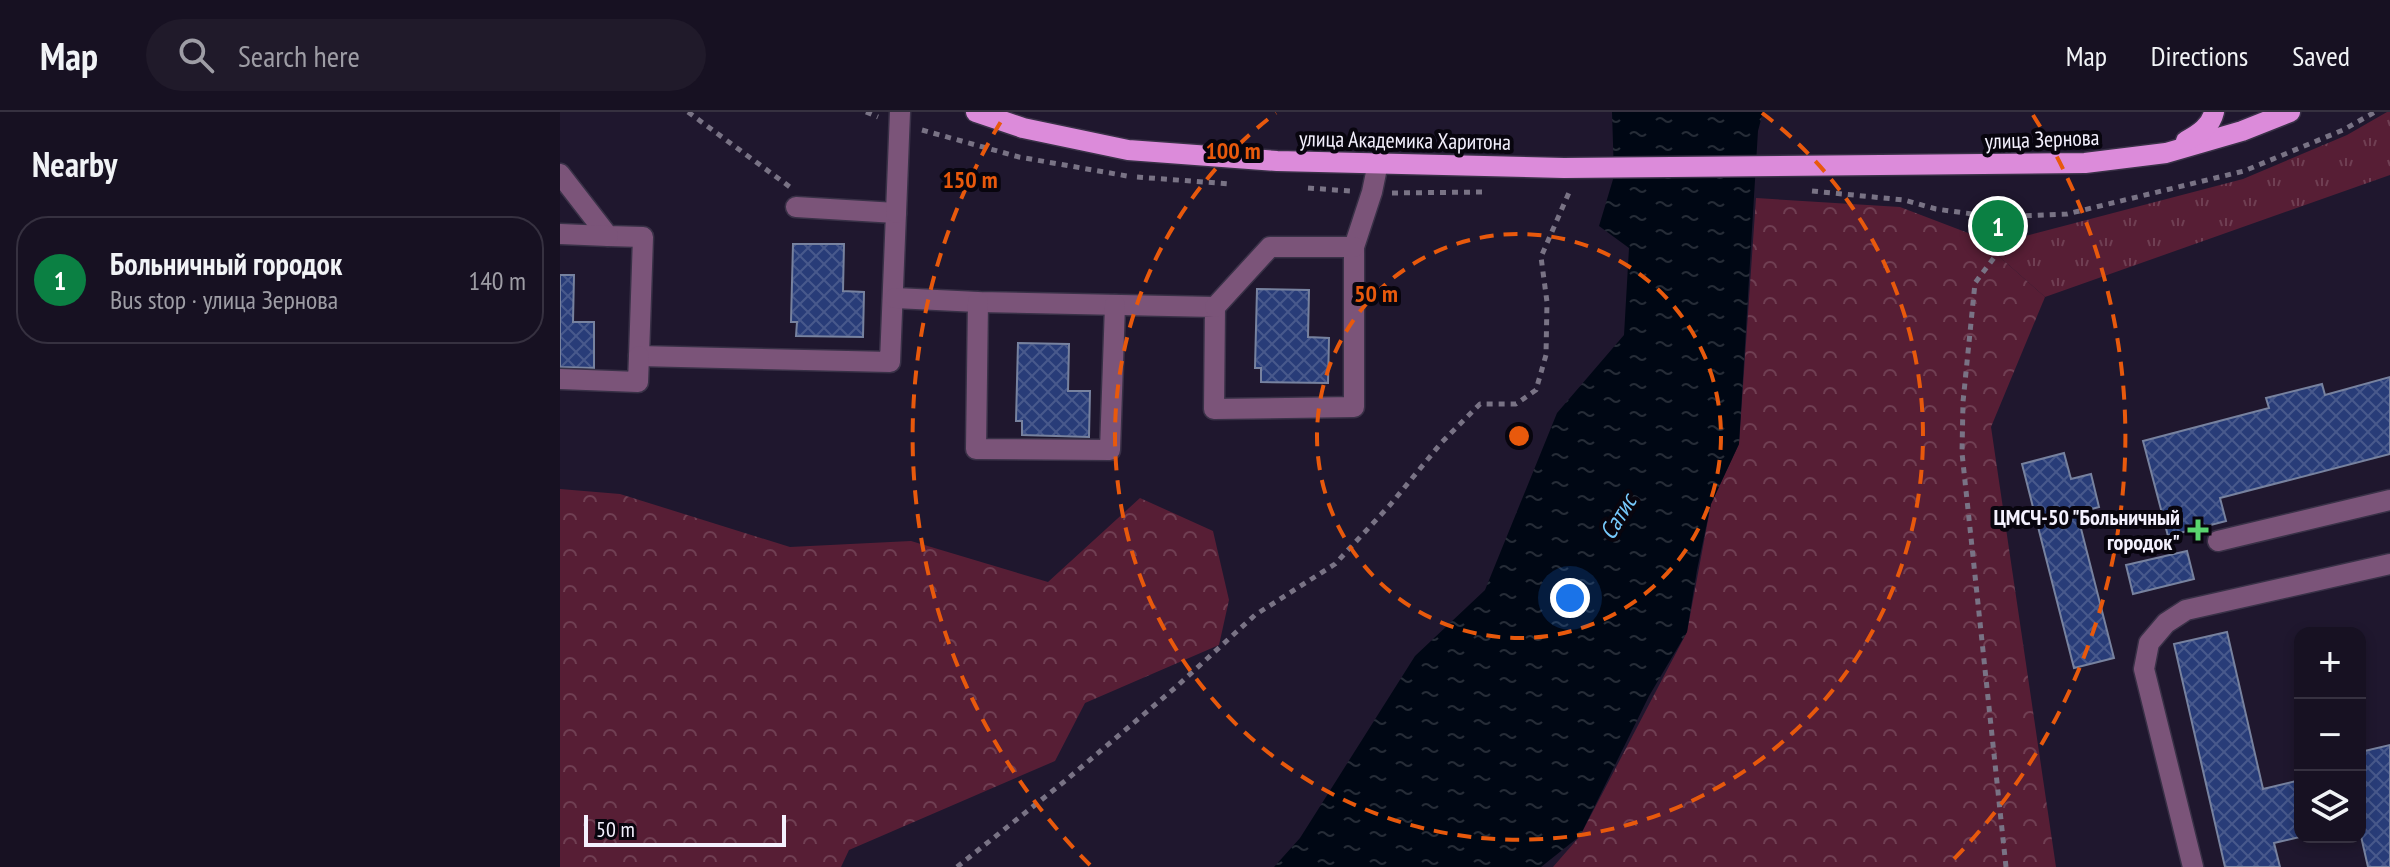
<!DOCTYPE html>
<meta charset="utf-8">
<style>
body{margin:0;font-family:"PT Sans Narrow",sans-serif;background:#201a2a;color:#f1f3f6}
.controls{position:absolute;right:24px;bottom:24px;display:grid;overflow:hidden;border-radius:16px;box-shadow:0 4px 12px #0003}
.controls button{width:72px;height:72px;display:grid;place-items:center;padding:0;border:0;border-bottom:2px solid #363140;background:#171122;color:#f1f3f6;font:40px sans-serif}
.scale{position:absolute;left:24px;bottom:20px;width:202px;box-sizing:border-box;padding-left:8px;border:4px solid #f4f1fe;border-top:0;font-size:22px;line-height:28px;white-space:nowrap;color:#f4f1fe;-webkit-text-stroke:6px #08050e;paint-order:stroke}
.you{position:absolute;left:1010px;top:486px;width:28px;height:28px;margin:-20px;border:6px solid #fff;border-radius:50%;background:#1a73e8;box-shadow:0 0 0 12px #1a73e833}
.badge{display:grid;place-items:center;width:52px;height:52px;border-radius:50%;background:#0b8043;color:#fff;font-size:26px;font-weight:700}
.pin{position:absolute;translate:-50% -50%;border:4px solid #fff;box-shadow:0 2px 8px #0006}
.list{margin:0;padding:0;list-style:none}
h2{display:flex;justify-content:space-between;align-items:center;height:104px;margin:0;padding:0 32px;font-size:34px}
h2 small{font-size:26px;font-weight:400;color:#9e9da5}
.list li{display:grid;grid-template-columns:52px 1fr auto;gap:24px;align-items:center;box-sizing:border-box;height:128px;margin:0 16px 16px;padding:0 16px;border:2px solid #363140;border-radius:32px}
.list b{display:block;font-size:30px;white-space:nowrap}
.list p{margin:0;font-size:26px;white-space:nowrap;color:#9e9da5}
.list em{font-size:26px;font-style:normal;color:#9e9da5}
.icon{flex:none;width:44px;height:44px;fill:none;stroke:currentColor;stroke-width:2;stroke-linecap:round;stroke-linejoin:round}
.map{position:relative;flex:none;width:1830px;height:755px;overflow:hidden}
header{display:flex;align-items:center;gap:48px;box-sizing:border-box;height:112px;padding:0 40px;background:#171122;border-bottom:2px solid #363140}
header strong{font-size:38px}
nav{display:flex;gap:44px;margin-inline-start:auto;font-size:28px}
.search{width:560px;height:72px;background:#201a2a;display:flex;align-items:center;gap:20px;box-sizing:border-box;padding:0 28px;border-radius:44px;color:#9e9da5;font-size:30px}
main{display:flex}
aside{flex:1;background:#171122}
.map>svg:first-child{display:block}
.grass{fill:url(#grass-tufts)}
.forest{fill:url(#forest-crowns)}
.water{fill:url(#water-ripples)}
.building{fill:url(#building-cross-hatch);stroke:#77829f;stroke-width:2}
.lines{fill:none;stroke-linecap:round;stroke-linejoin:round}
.minor-casing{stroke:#393147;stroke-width:23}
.major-casing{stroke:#393147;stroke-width:23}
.path{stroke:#797385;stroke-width:5;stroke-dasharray:6 6;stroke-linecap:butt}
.minor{stroke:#7b5479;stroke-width:20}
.major{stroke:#dc8bda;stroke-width:20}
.ring{fill:none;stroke:#e8590c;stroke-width:4;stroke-dasharray:14 10}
.poi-dot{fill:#59d56f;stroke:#08050e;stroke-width:3}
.labels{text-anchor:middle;stroke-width:8;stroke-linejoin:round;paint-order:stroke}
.street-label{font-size:22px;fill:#f4f1fe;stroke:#08050e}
.poi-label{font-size:22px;font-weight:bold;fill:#f4f1fe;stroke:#08050e;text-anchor:end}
.water-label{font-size:24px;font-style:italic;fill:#77cafd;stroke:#08050e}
.centre{fill:#e8590c;stroke:#08050e;stroke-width:4}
.ring-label{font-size:24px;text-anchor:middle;font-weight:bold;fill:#e8590c;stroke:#08050e;stroke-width:8;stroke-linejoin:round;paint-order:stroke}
</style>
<header>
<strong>Map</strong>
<div class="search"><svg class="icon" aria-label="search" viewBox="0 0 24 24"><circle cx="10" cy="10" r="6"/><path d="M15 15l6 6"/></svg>Search here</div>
<nav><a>Map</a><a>Directions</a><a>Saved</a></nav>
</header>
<main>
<aside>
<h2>Nearby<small></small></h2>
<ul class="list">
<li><span class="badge">1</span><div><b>Больничный городок</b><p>Bus stop · улица Зернова</p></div><em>140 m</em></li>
</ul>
</aside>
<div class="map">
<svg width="1830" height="755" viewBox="0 0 1830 755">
<defs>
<pattern id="grass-tufts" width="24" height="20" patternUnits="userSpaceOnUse" patternTransform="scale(2)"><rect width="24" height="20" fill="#571e35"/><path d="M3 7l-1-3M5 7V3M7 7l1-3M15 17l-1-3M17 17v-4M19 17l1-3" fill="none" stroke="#703f53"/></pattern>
<pattern id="forest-crowns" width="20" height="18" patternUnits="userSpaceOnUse" patternTransform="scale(2)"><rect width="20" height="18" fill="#571e35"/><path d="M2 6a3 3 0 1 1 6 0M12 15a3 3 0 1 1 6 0" fill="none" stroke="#703f53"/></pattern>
<pattern id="water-ripples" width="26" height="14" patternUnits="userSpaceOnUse" patternTransform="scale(2)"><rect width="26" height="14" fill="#000714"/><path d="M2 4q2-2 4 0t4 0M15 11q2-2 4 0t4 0" fill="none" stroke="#262c37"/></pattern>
<pattern id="building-cross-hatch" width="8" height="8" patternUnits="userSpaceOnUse" patternTransform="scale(2)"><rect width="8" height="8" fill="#283c78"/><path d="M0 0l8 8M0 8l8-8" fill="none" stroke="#48598c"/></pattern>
</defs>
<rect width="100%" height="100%" fill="#1f172e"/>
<path class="grass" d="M1827 0H1830V63L1485 185 1416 124 1458 126 1683 67 1787 23Z"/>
<g class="forest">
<path d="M1196 86 1340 95 1416 124 1485 185 1431 315 1496 755H993L1020 724 1127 520 1151 392 1179 332Z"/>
<path d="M0 377 60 382 230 435 351 429 488 470 580 386 653 419 669 488 659 533 525 591 495 649 289 738 281 755H0Z"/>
</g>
<path class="water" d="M1052 0H1203L1198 19 1179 332 1151 392 1137 458 1127 520 1089 584 1020 724 981 755H714L740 726 855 544 925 478 997 301 1064 223 1069 136 1039 114 1054 64Z"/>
<g class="building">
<path d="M233 132H284L283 179 304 180 303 225 236 224 237 210H231Z"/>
<path d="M0 163H14L13 210H34V256L0 255Z"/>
<path d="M697 177 749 178 748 225 769 226 768 271 701 270V256H695Z"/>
<path d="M458 231 509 232 508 279H530L529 325 462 323V309H456Z"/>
<path d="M1830 265V342L1660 386 1666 409 1608 424 1583 329 1709 296 1706 286 1762 272 1765 283Z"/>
<path d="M1504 341 1511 367 1531 362 1539 395 1517 401 1554 546 1514 556 1462 352Z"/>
<path d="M1627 439 1634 467 1573 482 1566 453Z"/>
<path d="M1667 520 1703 677 1740 668V725L1714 731 1720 755H1665L1614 532Z"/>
<path d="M1830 633V755H1808L1800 720V640Z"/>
</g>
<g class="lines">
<g class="minor-casing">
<g id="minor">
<path d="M0 62 48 124 83 125 79 244 330 250 336 101 236 95"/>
<path d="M336 101 340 0"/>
<path d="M0 122 48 124"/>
<path d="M335 186 418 190 655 195 654 297 794 295V135L812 80 818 51"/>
<path d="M418 190 416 337 550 338 555 193"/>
<path d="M655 195 710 135H794"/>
<path d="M0 267 78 270 79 244"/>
<path d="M1658 429 1830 388"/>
<path d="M1633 755 1584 557 1589 531 1606 511 1626 498 1830 452"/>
</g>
</g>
<g class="major-casing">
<g id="major">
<path d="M416 0 463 16 568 38 717 49 1004 56 1525 51 1606 41 1682 19 1730 0"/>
<path d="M1626 29C1639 22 1651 14 1654 0"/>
</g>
</g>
<g class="path">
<path d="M128 0 230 75"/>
<path d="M306 0 318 5"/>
<path d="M362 18 459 45 567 64"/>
<path d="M577 65 671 72"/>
<path d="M748 76 790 79"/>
<path d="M1252 79 1344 88 1376 97 1434 105 1507 102 1684 59 1783 18 1815 0"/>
<path d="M832 81 922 80"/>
<path d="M397 755 505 669 616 575 695 503 775 452 830 393 882 330 920 292H956L976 278 986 243 987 190 981 145 1011 76"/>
<path d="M1446 755 1402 341 1403 290 1415 171 1442 135 1455 104"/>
</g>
<use href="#minor" class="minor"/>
<use href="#major" class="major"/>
</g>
<g class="ring">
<circle cx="959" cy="324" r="202"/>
<path d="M1202 1A404 404 0 1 1 716 1"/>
<path d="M530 753A606 606 0 0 1 445 3M1473 3A606 606 0 0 1 1388 753"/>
</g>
<path class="poi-dot" d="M1634 406h8v8h8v8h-8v8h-8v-8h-8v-8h8z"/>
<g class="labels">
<g class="street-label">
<text transform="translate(1482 27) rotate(-2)" y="8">улица Зернова</text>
<text transform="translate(845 28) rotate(1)" y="8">улица Академика Харитона</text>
</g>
<g class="poi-label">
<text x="1620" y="413">ЦМСЧ-50 "Больничный<tspan x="1620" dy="25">городок"</tspan></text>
</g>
<g class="water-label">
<text transform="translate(1058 405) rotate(-59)" y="8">Сатис</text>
</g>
</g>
<circle cx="959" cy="324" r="12" class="centre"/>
<g class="ring-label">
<text x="673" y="47">100 m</text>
<text x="410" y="76">150 m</text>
<text x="816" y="190">50 m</text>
</g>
</svg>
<div class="controls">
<button>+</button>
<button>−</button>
<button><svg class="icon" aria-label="layers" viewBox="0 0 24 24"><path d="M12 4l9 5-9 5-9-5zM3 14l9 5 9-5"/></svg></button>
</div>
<div class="scale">50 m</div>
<div class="you"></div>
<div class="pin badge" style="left:1438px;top:114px">1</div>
</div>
</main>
